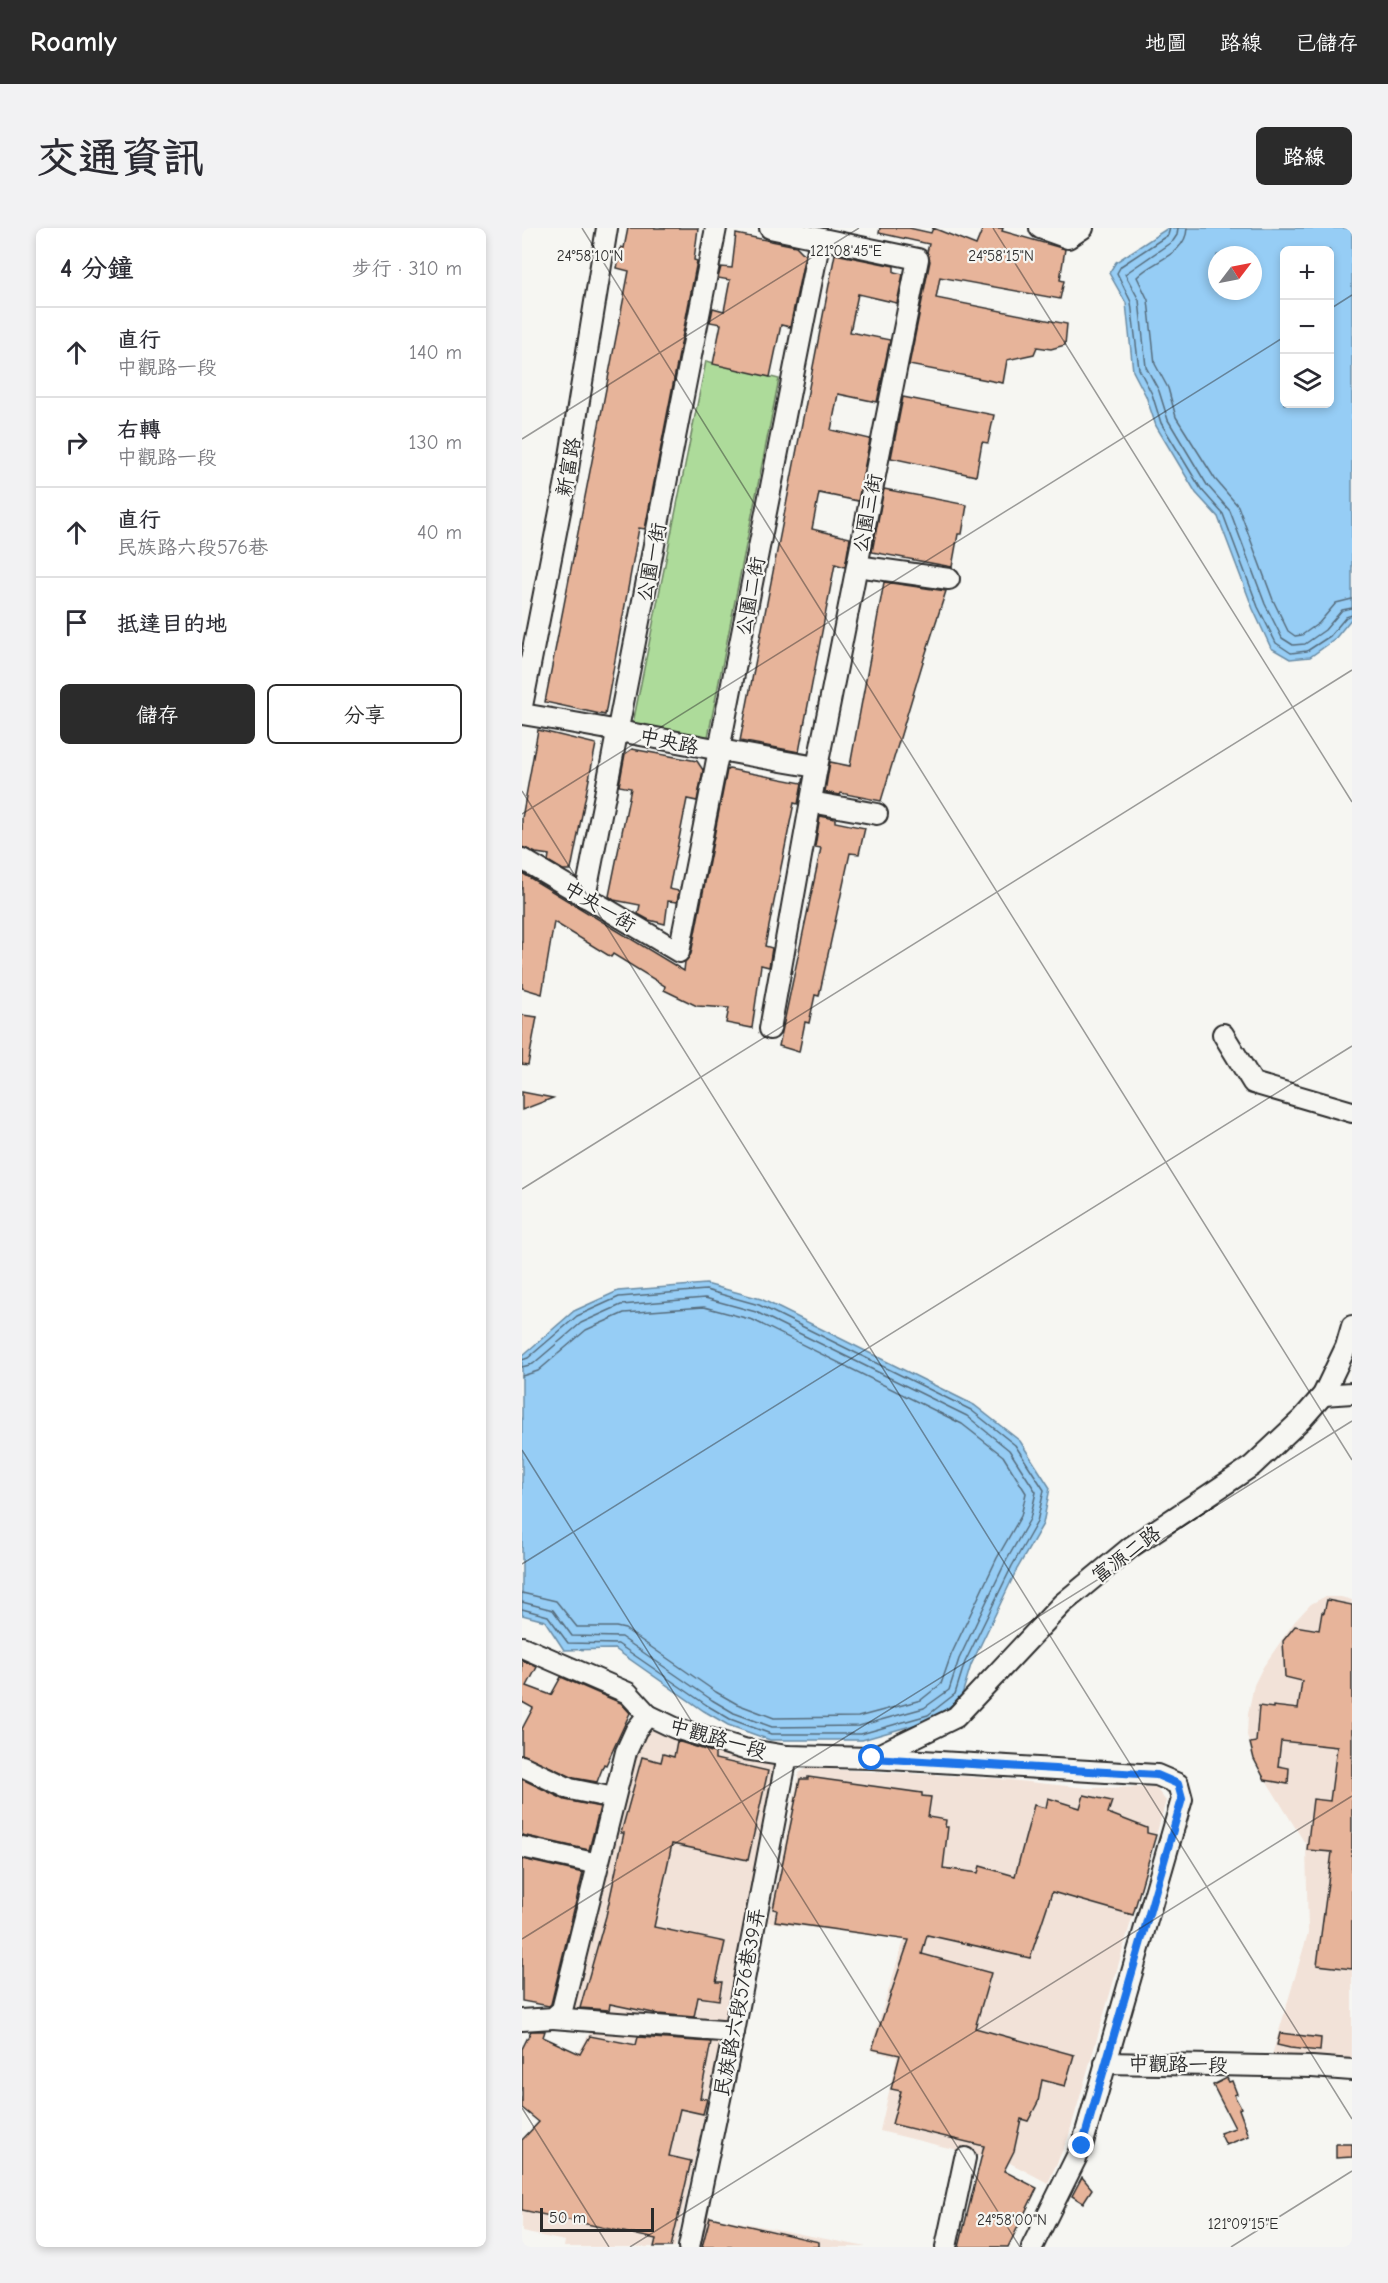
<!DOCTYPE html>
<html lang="zh-TW">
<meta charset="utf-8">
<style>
body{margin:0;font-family:"Comic Neue","LXGW WenKai TC",sans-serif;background:#f2f2f3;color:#2b2b33}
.controls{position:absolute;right:18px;top:18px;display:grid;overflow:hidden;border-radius:9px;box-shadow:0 3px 9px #0003}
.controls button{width:54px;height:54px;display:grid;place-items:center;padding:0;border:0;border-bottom:2px solid #e1e1e2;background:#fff;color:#2b2b33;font:30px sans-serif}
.compass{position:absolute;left:686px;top:18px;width:54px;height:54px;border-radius:50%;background:#fff;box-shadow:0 3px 9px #0003;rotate:58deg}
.scale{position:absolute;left:18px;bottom:15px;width:114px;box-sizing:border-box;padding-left:6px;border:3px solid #2b2b2b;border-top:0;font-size:16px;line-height:21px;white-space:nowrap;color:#2b2b2b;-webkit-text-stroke:4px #f6f6f2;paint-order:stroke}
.stop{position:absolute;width:18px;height:18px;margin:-14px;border:4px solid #1a73e8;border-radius:50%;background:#fff}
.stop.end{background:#1a73e8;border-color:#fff;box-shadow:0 2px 6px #0008}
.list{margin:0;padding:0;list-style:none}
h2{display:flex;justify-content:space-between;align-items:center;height:78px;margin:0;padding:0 24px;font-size:26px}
h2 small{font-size:20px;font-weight:400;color:#7c7c81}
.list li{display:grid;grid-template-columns:39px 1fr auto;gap:18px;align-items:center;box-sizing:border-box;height:90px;padding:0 24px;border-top:2px solid #e1e1e2}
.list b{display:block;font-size:22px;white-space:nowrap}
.list p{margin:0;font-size:20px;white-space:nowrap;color:#7c7c81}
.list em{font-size:20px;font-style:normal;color:#7c7c81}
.actions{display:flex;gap:12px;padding:18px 24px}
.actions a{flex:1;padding:14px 0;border:2px solid #2b2b2b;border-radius:9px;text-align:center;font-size:21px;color:#2b2b2b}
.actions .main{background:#2b2b2b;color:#fff}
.icon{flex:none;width:33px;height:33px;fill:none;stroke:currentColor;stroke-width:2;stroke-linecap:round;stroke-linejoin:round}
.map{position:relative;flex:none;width:830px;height:2019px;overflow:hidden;border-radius:9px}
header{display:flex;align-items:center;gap:36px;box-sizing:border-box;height:84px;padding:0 30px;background:#2b2b2b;color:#fff}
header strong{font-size:28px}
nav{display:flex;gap:33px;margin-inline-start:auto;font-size:21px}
.intro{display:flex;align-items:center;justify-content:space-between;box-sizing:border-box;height:144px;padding:0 36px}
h1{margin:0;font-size:42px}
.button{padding:15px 27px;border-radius:9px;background:#2b2b2b;color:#fff;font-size:21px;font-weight:700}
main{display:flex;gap:36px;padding:0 36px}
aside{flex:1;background:#fff;border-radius:9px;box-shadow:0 3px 9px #0003}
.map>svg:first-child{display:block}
.built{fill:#f2e2d8}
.green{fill:#addb9a;stroke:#6c8362;stroke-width:1.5}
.water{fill:#96cdf5;stroke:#6b8ca4;stroke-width:1.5;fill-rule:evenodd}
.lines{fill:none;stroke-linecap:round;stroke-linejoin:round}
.shore{stroke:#566c7c;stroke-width:1.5}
.building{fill:#e7b49a;stroke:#2b2b2b;stroke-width:1.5}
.minor-casing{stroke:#2b2b2b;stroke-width:24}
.minor{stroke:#f6f6f2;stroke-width:20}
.route{stroke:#1a73e8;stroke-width:8}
.ticks{fill:none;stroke:#2b2b2b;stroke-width:1.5;stroke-opacity:0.45}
.labels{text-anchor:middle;stroke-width:4.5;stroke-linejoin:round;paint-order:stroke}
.street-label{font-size:20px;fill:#2b2b2b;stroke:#f6f6f2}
.ticks-label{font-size:15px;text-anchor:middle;fill:#2b2b2b;stroke:#f6f6f2;stroke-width:4.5;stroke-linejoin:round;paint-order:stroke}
</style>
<header>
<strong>Roamly</strong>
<nav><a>地圖</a><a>路線</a><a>已儲存</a></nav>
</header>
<div class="intro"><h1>交通資訊</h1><a class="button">路線</a></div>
<main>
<aside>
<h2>4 分鐘<small>步行 · 310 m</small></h2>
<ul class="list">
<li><svg class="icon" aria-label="ahead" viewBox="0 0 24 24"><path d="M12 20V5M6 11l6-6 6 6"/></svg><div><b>直行</b><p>中觀路一段</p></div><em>140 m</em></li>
<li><svg class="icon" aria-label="right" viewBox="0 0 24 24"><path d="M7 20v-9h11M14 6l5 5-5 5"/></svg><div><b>右轉</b><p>中觀路一段</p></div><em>130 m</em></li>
<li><svg class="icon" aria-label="ahead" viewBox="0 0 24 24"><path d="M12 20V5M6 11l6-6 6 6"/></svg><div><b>直行</b><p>民族路六段576巷</p></div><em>40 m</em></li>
<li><svg class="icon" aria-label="arrive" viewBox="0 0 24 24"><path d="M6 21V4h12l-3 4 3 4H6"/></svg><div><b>抵達目的地</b></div></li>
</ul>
<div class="actions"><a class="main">儲存</a><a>分享</a></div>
</aside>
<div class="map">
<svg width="830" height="2019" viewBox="0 0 830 2019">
<rect width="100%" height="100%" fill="#f6f6f2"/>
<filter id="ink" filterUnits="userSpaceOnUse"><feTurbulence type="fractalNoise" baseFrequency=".0167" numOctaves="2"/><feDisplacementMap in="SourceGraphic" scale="12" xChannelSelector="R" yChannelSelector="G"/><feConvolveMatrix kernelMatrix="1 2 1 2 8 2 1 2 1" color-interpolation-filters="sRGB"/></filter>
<g filter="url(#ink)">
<g class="built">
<path d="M802 1369H819L830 1372V1835L750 1827 786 1705 784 1617 731 1531 725 1507 726 1486 732 1457 741 1439 773 1393 789 1376Z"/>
<path d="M133 1499 246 1532 254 1541 202 1797 44 1786 120 1508Z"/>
<path d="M285 1540 469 1550 565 1560 633 1559 644 1573 546 1910 526 1955 488 1935 358 1903 375 1829 348 1822 382 1712 246 1694 277 1545Z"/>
<path d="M69 1802 200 1809 153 2019H42L43 2013 0 2004V1911L22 1889Z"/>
<path d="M182 1987 344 2019H175Z"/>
</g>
<path class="green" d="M184 133 257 151 186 509 111 495Z"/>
<g class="water">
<path d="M646 0H830V390L812 412 788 429 768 431 749 420 731 381 696 289 674 265 634 198 624 168 611 143 604 75 587 45 594 34ZM762 22H808V176H762ZM695 27H731V63H695Z"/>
<path d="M184 1056 239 1071 452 1177 498 1213 528 1260 521 1296 495 1341 449 1437 439 1470 409 1492 340 1512H248L206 1497 182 1483 93 1421 42 1422 23 1393 0 1387V1128L52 1083 96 1063Z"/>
</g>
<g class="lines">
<g class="shore">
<path d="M648 0 646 7 599 38 595 45 609 74 617 141 630 166 639 195 679 261 701 286 736 379 754 415 769 425 785 423 808 408 824 389 830 387"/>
<path d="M656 0 655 7 651 13 603 46 617 72 624 139 637 163 646 192 685 257 708 283 743 376 760 410 771 417 783 416 803 402 820 382 830 380"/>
<path d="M665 0C664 27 631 32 615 49L626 72 633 136 646 160 654 189 693 251 716 278 751 372 766 403 773 408 780 407 797 395 814 375 830 371"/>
<path d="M0 1132 6 1130 55 1088 97 1069 184 1062 237 1077 449 1182 493 1217 522 1262 515 1294 490 1338 443 1434 433 1466 406 1487 339 1506H249L208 1491 186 1478 96 1416 46 1415 26 1388 0 1381"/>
<path d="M0 1139 11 1136 59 1095 99 1077 183 1070 234 1084 445 1188 487 1222 514 1264 508 1291 483 1335 437 1431 427 1462 402 1480 337 1498 250 1499 212 1485 190 1472 99 1409 50 1408 31 1382 0 1374"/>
<path d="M0 1148 16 1143 64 1102 102 1085 182 1079 231 1092 440 1196 481 1228 504 1265 499 1288 475 1330 429 1427 419 1456 399 1472 336 1489 252 1490 215 1476 194 1464 103 1401 94 1399H55L34 1373 0 1365"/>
</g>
</g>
<g class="building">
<path d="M106 0H176L172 32 175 33 123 301 117 300 83 487 23 474 107 43 95 40 99 19 102 20Z"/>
<path d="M358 0H387L409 5 411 0 454 17 461 0H481L480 3 543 21 538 52 542 53 538 71 418 49 414 70 545 96 543 117 529 121 515 119 512 126 485 132 481 155 387 137 408 33 405 24 407 16 357 5Z"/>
<path d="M214 6 274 18 283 27 268 99 259 97 248 149 191 136 199 96 188 94 191 80 202 83 208 52 196 50 199 39 210 40Z"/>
<path d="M313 26 372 38V44L381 46 375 75 336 66 328 104 368 112 355 174 316 166 309 202 348 211 336 273 297 265 290 301 328 310 323 339 313 336 277 524 218 513Z"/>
<path d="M381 169 472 187 466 215 460 214 454 248 369 230Z"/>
<path d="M362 261 445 277 440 306H436L430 339 350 324Z"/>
<path d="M362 354 424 363 400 437 359 573 319 565 318 567 303 564 308 534 328 538Z"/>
<path d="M16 502 74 516 49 642H41L26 633 27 627 14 625 0 619V590Z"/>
<path d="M110 521 175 533 181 542 175 573 165 571 147 661 157 663 155 674 146 673 143 696 127 692 116 686 118 677 92 672 87 668 109 560 97 558 103 526Z"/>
<path d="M207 541 280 555 276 576 272 575 243 718 250 720 247 739 239 737 230 800 204 795 207 780 175 778 142 762 143 758 91 726 89 729 32 694 20 766 0 760V645L162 743 163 734 169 726 205 542Z"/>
<path d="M298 588 313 591V594L343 600 337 626 328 625 297 768 293 767 287 795 283 794 277 824 257 818 299 620 293 619Z"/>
<path d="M0 787 15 789 6 837 0 836Z"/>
<path d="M0 864 31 870 0 882Z"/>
<path d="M805 1372 830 1377V1741L795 1737 810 1624 785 1622 791 1571 808 1573 815 1519 759 1513 756 1538 767 1540 766 1556 743 1552 732 1531 728 1515 734 1514 737 1478 751 1480V1478L776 1481 780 1453 763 1449 761 1413 773 1398 797 1402 800 1384 802 1385Z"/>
<path d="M0 1432 15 1439 5 1458 29 1467 39 1449 99 1475 108 1485 84 1537 82 1536 75 1554 52 1550 0 1526V1501L11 1480 0 1474Z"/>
<path d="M155 1513 193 1525V1531L246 1543 226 1632 150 1616 132 1699 203 1714 194 1754H200L197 1772 176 1769 172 1789 136 1786 88 1776 87 1782 58 1780 84 1688 102 1605H99L120 1529 139 1534 141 1526 152 1529Z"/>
<path d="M286 1549 400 1565V1568L409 1569 406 1589 424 1592 423 1599H426L421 1640 456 1645 458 1638 493 1648 512 1577 524 1580 526 1570 558 1580 562 1567 590 1573 586 1585 625 1600V1605L634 1607 611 1687 530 1664 508 1730 405 1707 400 1726 469 1745 453 1800 552 1827 543 1858 520 1852 516 1874 506 1893 499 1891 492 1923 482 1943 515 1960 486 2019H437L462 1918 370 1896 379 1863 369 1861 378 1827 350 1821 387 1712 253 1693 255 1682 251 1681 278 1551H286Z"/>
<path d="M0 1551 43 1572 78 1579 67 1622 0 1607Z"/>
<path d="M0 1631 61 1645 29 1776 27 1778 0 1773Z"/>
<path d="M9 1803H23L21 1809 58 1826 68 1808 114 1817 116 1809 189 1814 178 1870 185 1871 181 1886 158 1881 147 1928 169 1933 149 2019H132L134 2011 0 1982V1912L17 1894 0 1880V1821Z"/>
<path d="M758 1805 799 1810 798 1823 768 1820 755 1817Z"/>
<path d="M705 1850 707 1854 710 1853 715 1866 712 1867 719 1880 717 1881 727 1908 704 1917 698 1905 713 1900 691 1857Z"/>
<path d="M814 1916H830V1929L814 1930Z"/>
<path d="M560 1949 570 1961 561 1975 550 1968Z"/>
<path d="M188 1989 297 2014V2019H180Z"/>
</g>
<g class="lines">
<g class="minor-casing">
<g id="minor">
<path d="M518 0 546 10 561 0"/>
<path d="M335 338 427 351"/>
<path d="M0 478 44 253 85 0"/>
<path d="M0 486C99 502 196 523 295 539"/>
<path d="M289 574 355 586"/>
<path d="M0 631 157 724 298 11"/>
<path d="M63 669 194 0"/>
<path d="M248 801 295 539 396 31 248 0"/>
<path d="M701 806 731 855 830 884"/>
<path d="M801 1167 830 1165"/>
<path d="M0 1419 106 1465 126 1487"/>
<path d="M352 1529 434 1489 540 1376 609 1319 730 1238 780 1191 801 1167 824 1119 830 1098"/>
<path d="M0 1538 48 1561 92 1570"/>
<path d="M0 1619 76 1636"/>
<path d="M31 1790 212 1804"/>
<path d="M0 1792 31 1790 40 1782 104 1524 114 1502 126 1487 153 1500 222 1521 265 1528 350 1530 635 1547 656 1556 660 1571 560 1918 510 2019"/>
<path d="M583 1835 790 1839 830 1842"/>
<path d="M167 2019 212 1804 265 1528"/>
<path d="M424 2019 443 1930"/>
</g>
</g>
<use href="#minor" class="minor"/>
</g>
</g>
<g class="lines" filter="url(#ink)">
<path class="route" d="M350 1530 635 1547 656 1556 660 1571 560 1918"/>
</g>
<path class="ticks" d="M60 0 830 1232M471 0 830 574M808 81 830 67M0 211 337 0M0 563 830 1891M0 586 762 109M0 961 830 442M0 1222 498 2019M0 1336 830 818M0 1711 830 1193M0 1880 87 2019M108 2019 830 1568M709 2019 830 1943"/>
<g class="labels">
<g class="street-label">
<text transform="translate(46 239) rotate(-80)" y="7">新富路</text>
<text transform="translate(345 285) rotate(-79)" y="7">公園三街</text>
<text transform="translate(129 334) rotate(-79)" y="7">公園一街</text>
<text transform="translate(228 368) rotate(-79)" y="7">公園二街</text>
<text transform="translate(147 513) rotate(12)" y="7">中央路</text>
<text transform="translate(78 678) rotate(31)" y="7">中央一街</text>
<text transform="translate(604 1326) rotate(-37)" y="7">富源二路</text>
<text transform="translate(196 1510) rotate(16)" y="7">中觀路一段</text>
<text transform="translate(217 1774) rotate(-79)" y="7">民族路六段576巷39弄</text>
<text transform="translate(656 1836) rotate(1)" y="7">中觀路一段</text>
</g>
</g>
<g class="ticks-label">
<text x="324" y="28">121°08'45"E</text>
<text x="68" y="33">24°58'10"N</text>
<text x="479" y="33">24°58'15"N</text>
<text x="490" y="1997">24°58'00"N</text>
<text x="721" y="2001">121°09'15"E</text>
</g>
</svg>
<div class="controls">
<button>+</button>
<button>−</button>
<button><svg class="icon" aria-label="layers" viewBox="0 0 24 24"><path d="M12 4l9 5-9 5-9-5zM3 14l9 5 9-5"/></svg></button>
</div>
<svg class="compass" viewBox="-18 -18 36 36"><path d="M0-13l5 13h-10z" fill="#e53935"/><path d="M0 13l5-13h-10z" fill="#7c7c81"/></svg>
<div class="scale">50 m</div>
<div class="stop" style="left:350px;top:1530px"></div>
<div class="stop end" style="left:560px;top:1918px"></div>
</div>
</main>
